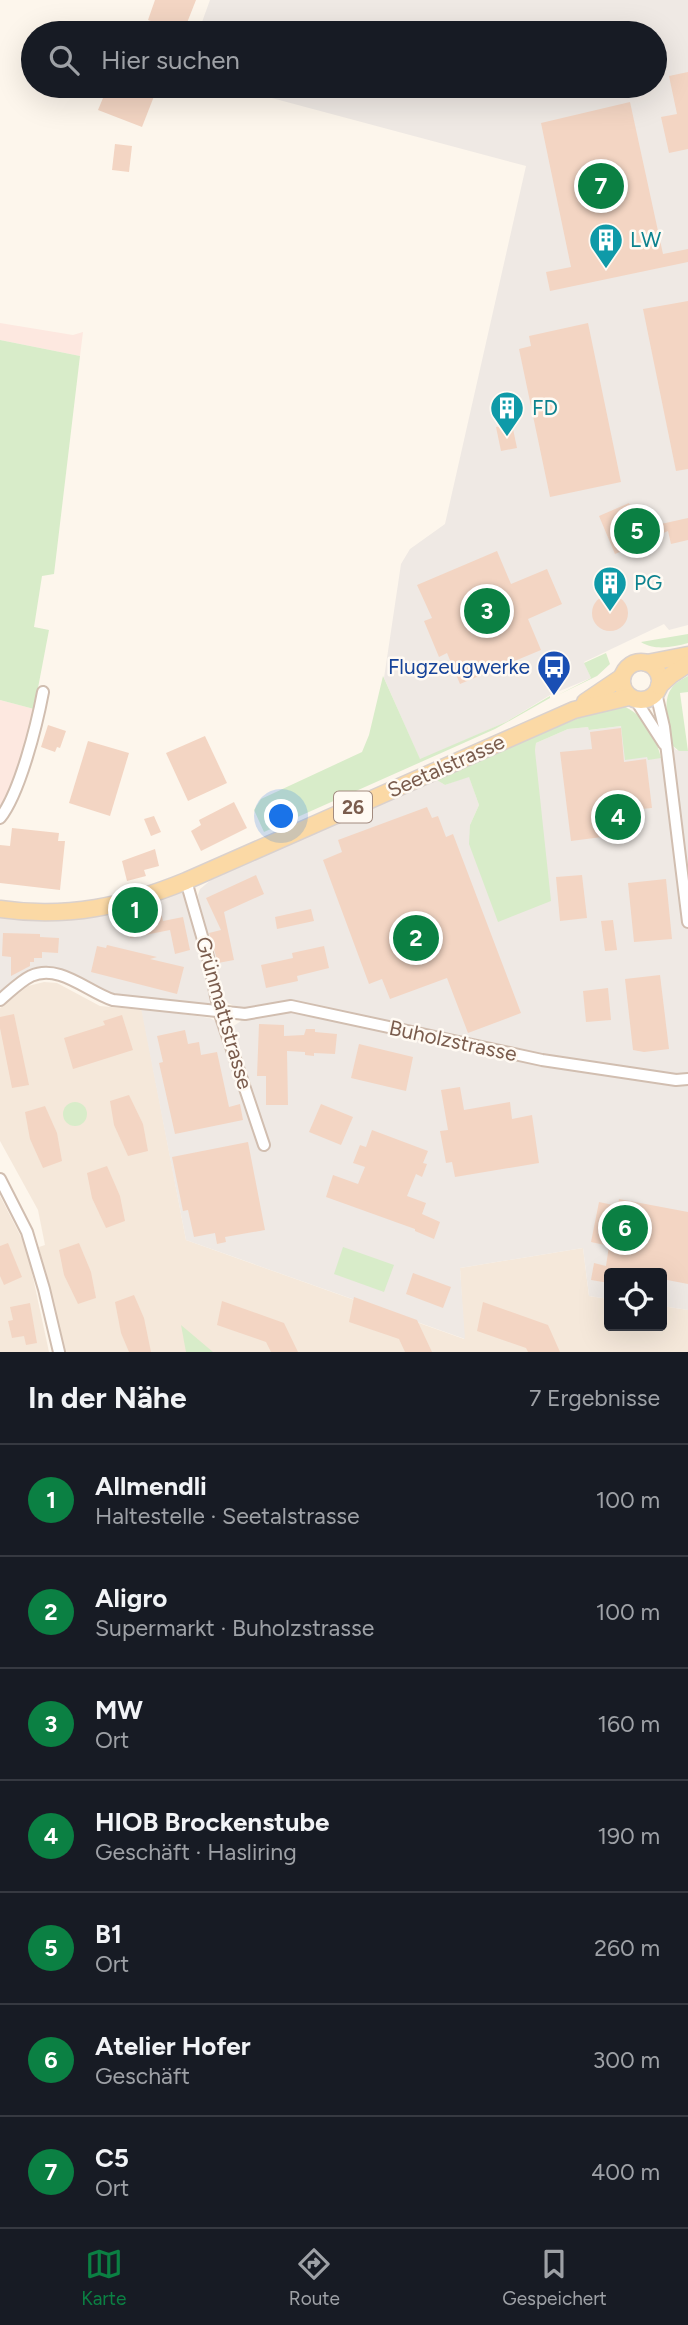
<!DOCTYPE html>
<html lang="de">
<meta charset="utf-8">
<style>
body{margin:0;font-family:Figtree,sans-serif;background:#242831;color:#f1f3f6}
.controls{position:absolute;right:21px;bottom:21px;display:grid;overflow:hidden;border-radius:7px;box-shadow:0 7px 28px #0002}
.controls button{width:63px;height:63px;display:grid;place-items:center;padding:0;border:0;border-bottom:2px solid #363941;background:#171b24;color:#f1f3f6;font:35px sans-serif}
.you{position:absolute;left:282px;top:817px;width:24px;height:24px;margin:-18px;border:5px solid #fff;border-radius:50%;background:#1a73e8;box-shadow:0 0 0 10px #1a73e833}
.badge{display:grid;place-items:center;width:46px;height:46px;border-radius:50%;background:#0b8043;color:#fff;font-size:23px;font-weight:700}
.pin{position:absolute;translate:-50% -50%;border:4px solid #fff;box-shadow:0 2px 7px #0006}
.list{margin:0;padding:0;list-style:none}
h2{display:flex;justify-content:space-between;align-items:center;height:91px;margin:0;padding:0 28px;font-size:30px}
h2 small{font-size:23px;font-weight:400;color:#9ea1a6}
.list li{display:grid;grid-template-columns:46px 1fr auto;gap:21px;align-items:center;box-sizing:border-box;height:112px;padding:0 28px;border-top:2px solid #363941}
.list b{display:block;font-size:26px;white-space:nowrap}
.list p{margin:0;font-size:23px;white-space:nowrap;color:#9ea1a6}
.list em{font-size:23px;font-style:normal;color:#9ea1a6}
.icon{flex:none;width:38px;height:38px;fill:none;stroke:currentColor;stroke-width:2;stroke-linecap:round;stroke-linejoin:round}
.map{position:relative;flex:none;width:688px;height:1352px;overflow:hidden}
.search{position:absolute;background:#171b24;box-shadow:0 7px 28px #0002;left:21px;right:21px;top:21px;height:77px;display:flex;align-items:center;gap:18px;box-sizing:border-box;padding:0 24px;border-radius:38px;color:#9ea1a6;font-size:26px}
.sheet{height:875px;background:#171b24}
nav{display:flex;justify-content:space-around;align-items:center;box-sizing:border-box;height:98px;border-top:2px solid #363941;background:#171b24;font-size:19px;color:#9ea1a6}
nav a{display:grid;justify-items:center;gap:4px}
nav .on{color:#0b8043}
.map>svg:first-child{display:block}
.residential{fill:#f5e8da}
.commercial{fill:#fde8e0}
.industrial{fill:#efe9e4}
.green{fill:#d8ecc9}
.building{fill:#f3d5c3}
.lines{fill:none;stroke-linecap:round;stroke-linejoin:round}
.street-casing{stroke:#d1beb0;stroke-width:14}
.primary-casing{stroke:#dad1cd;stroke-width:19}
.street{stroke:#fff;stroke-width:10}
.primary{stroke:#fbd9a5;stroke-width:16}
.labels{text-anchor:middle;stroke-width:5;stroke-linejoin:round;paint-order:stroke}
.shield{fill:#fffaf3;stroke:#a28b7f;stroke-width:2}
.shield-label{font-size:19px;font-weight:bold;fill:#7a5c4d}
.culture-label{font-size:21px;fill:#0d838f;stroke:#fffaf3;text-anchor:start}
.transit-label{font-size:21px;fill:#164399;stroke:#fffaf3;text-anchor:end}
.street-label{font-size:21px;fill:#7a5c4d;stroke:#fffaf3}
</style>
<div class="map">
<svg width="688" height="1352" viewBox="0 0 688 1352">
<rect width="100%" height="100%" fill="#fdf6ec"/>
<g class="residential">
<path d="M44 982 57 983 100 1006 142 1010 186 1240 464 1339 460 1268 583 1248 589 1296 609 1299V1326H662V1306L688 1310V1352H63L39 1247 45 1245 38 1210 0 1141V1008L28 986Z"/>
<path d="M0 1196 22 1239 29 1259 49 1352H0Z"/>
</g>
<g class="commercial">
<path d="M0 323 73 335 83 332 80 356 0 340Z"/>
<path d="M0 700 34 709 31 731 12 808 0 825Z"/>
</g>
<g class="industrial">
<path d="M210 0H688V625L669 630 664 624 584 662 591 678 550 695 506 722 420 760 384 678 401 564 410 549 445 524 526 166 227 86H655V33H198Z"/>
<path d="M621 726 648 757 661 758 673 746 676 750 688 751V1310L662 1306V1273H609V1299L589 1296 583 1248 460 1268 465 1339 186 1240 141 1008 210 1018 229 1029 241 1021 237 1007 223 1001 220 998 202 916 198 895 200 889 211 880 435 779 445 785 469 776 479 805 470 825 535 751 536 743 568 729 588 727 590 730Z"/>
<path d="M186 881 219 1011 113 1000 44 973 0 1000V909L41 913Z"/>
</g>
<g class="green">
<path d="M0 340 80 356 54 574 42 576 34 627 49 630 34 709 0 700Z"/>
<path d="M688 634V643C673 647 655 651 641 642Z"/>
<path d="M606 653 610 664 597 676 558 695 591 678 584 663Z"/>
<path d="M383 676 420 759 506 722 550 696V698L495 729 264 832 254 810 261 799 362 752 369 735Z"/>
<path d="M688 676V692L680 693 688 751H679L673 746 664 717 667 716C665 695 669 685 688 676Z"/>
<path d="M622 706C643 712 657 739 661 758L648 760 647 757 625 760 621 726 589 730 588 727 568 729 536 743 535 751 551 901 498 922 469 844 470 825 479 805 469 777 445 785 435 779 588 714Z"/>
<circle cx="75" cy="1114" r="12"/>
<path d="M343 1247 394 1265 384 1292 334 1274Z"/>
<path d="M181 1325 213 1352H186Z"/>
</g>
<g class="building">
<path d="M155 0H196L183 33 148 20Z"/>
<path d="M688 72V149L669 153 661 117 677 114 669 76Z"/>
<path d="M108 86H158L142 127 98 110Z"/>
<path d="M630 102 663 254 688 249V262L550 291 546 272 571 267 541 123Z"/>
<path d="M115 144 132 146 129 172 112 170Z"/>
<path d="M688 301V469L676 471 643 309Z"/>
<path d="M588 323 621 482 550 497 519 349 531 346 529 336Z"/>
<path d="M512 424 517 448 501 451 496 427Z"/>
<path d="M629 503 637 522 656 514 661 524 688 518V540L671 544 668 531 615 554 599 516Z"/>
<path d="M497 551 511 584 547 569 562 604 528 619 541 650 460 684 447 653 439 657 424 621 432 618 417 585Z"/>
<circle cx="610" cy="613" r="18"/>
<path d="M48 725 66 731 60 748 57 747 55 752 41 747Z"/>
<path d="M621 728 624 762 646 759 652 808 630 810 633 833 571 841 560 752 592 749 590 732Z"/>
<path d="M205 736 227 783 188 801 166 753Z"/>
<path d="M88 741 129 753 110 816 69 803Z"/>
<path d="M234 802 247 828 201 851 191 831 201 825 199 820Z"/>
<path d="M427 807 432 818 438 816 446 837 453 834 521 1013 468 1033 447 978 390 999 382 979 369 984 323 860 342 852 338 840Z"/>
<path d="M154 816 161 832 151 836 144 819Z"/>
<path d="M12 828 59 833 58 841H65L60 890 0 883V845L10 846Z"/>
<path d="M155 849 159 866 144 870 146 876 127 881 122 861Z"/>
<path d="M256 875 264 894 224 912 234 960 218 963 209 933 221 930 206 898Z"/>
<path d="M582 875 587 918 560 921 556 877Z"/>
<path d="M666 879 672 939 634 942 628 883Z"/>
<path d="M311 909 314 921 277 929 275 917Z"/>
<path d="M161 913 163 921 183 917 190 950 175 954 170 930 130 938 127 920Z"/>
<path d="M613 920 617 950 605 951 601 921Z"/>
<path d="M3 933 40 934V937L59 938 58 953 42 952V958H34V962H30V966L11 976V957L2 956Z"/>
<path d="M107 945 157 957 150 959 184 967 177 994 91 972 97 946 106 948Z"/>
<path d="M324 946 329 968 297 976 298 981 266 988 261 965 293 958 292 953Z"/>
<path d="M660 975 669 1049 644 1052 633 1050 625 979Z"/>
<path d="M608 988 611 1020 586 1022 583 991Z"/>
<path d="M14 1014 29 1085 12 1088 0 1028V1017Z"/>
<path d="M122 1015 133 1050 73 1069 64 1038 105 1025 103 1021Z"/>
<path d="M259 1024 284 1025V1036L304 1035 306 1029H315V1032L337 1034 335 1054 314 1053V1056L305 1055V1052L287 1051 288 1105H266V1076H257Z"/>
<path d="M185 1030 188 1044 199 1042 201 1055 217 1052 229 1107 240 1104 243 1120 175 1134 159 1063 163 1062 157 1036Z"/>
<path d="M359 1044 413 1057 406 1091 351 1078Z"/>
<path d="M460 1087 464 1110 510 1102 512 1119 532 1115 539 1163 455 1177 452 1162 446 1163 440 1131 448 1130 441 1090Z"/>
<path d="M129 1095 143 1124 148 1151 128 1156 114 1125 110 1101Z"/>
<path d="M321 1104 353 1117 341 1145 309 1132Z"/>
<path d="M45 1106 57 1133 62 1161 43 1168 30 1139 25 1112Z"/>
<path d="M372 1130 428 1151 423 1163 427 1164 422 1177 416 1174 407 1196 426 1203 422 1214 440 1222 434 1239 415 1231V1229L326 1197 333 1175 358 1184 365 1167 353 1163 360 1145 366 1147Z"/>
<path d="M248 1142 265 1230 225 1237 226 1242 217 1244 215 1233 194 1237 188 1210 183 1211 172 1157Z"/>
<path d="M107 1166 120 1196 125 1221 106 1228 92 1198 87 1173Z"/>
<path d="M619 1199 688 1212V1284L662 1279V1273H609V1283L591 1280 594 1263 606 1266 609 1246 591 1242 599 1202 618 1206Z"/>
<path d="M8 1243 22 1277 4 1285 0 1276V1246Z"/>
<path d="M79 1243 91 1272 96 1298 78 1304 64 1275 59 1250Z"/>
<path d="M413 1273 451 1287 443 1308 406 1294Z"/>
<path d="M134 1295 144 1318 151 1352H129L121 1333 115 1302Z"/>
<path d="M354 1297 417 1320 432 1352H405L399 1339 349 1322Z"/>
<path d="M222 1301 284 1323 298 1352H271L266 1342 217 1325Z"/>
<path d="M483 1302 548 1325 560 1352H528L526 1348 477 1331Z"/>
<path d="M30 1303 37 1343 26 1345 24 1336 12 1338 8 1321 13 1320 10 1307Z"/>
</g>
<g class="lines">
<g class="street-casing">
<g id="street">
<path d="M656 693 664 727 688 922"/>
<path d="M635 699 664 744"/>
<path d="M0 818C20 793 37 724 43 692"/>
<path d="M186 881 208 957 219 1011 264 1145"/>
<path d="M0 1000C10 992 19 982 31 976 59 963 88 992 113 1000L245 1014 291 1006 542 1060 676 1080 688 1079"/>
<path d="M0 1179 27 1232 44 1289 59 1352"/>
</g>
</g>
<g class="primary-casing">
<g id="primary">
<circle cx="641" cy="681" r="19"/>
<path d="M647 663 688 655"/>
<path d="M659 686 671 675 688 664"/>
<path d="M585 702 622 677"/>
<path d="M0 909C67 919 125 906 186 881L574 710 629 697"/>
</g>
</g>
<use href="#street" class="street"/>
<use href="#primary" class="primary"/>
</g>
<defs>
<g id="building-pin" transform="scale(1.75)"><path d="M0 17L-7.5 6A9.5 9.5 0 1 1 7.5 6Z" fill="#0f9aa8" stroke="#fffaf3"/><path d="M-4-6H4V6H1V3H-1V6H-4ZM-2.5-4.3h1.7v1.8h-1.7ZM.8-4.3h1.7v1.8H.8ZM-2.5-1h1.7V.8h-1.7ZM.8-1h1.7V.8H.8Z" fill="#fff"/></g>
<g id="bus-pin" transform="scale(1.75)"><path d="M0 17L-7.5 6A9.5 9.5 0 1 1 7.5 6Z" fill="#1a4fb4" stroke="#fffaf3"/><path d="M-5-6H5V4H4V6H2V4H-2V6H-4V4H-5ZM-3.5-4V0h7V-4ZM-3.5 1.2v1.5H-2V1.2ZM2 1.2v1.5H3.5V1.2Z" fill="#fff"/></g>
</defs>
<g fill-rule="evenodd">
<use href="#building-pin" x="606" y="240"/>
<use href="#building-pin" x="507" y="408"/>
<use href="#building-pin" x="610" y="583"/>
<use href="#bus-pin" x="554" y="667"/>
</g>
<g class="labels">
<rect class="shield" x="334" y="791.5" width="38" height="31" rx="5"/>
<g class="shield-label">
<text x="353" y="814">26</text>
</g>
<g class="culture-label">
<text x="630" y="247">LW</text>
<text x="532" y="415">FD</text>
<text x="634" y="590">PG</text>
</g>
<g class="transit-label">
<text x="530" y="674">Flugzeugwerke</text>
</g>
<g class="street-label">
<text transform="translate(446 766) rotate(-24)" y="7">Seetalstrasse</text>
<text transform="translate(224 1013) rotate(74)" y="7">Grünmattstrasse</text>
<text transform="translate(453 1041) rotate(12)" y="7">Buholzstrasse</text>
</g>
</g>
</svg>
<div class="controls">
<button><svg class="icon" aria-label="locate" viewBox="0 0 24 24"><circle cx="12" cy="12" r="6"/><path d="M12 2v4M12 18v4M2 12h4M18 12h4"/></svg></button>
</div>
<div class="you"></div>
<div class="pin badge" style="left:135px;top:910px">1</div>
<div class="pin badge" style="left:416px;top:938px">2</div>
<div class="pin badge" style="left:487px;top:611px">3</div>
<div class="pin badge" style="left:618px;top:817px">4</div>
<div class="pin badge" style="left:637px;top:531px">5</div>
<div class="pin badge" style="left:625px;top:1228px">6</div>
<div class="pin badge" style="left:601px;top:186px">7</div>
<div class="search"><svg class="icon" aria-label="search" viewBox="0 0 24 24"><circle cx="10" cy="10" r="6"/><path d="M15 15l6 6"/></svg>Hier suchen</div>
</div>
<section class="sheet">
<h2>In der Nähe<small>7 Ergebnisse</small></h2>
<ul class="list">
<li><span class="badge">1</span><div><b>Allmendli</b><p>Haltestelle · Seetalstrasse</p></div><em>100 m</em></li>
<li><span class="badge">2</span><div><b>Aligro</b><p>Supermarkt · Buholzstrasse</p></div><em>100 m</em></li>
<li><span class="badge">3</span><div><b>MW</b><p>Ort</p></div><em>160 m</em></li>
<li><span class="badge">4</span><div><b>HIOB Brockenstube</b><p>Geschäft · Hasliring</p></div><em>190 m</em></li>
<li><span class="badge">5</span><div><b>B1</b><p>Ort</p></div><em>260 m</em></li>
<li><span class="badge">6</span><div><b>Atelier Hofer</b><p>Geschäft</p></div><em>300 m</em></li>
<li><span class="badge">7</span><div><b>C5</b><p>Ort</p></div><em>400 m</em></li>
</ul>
</section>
<nav>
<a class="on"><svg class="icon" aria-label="map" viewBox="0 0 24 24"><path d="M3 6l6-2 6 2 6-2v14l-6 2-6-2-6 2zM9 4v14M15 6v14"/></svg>Karte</a>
<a><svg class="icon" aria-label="directions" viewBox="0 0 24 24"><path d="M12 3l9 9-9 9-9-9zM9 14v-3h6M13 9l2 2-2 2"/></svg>Route</a>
<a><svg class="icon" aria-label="saved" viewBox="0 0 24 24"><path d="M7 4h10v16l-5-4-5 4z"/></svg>Gespeichert</a>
</nav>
